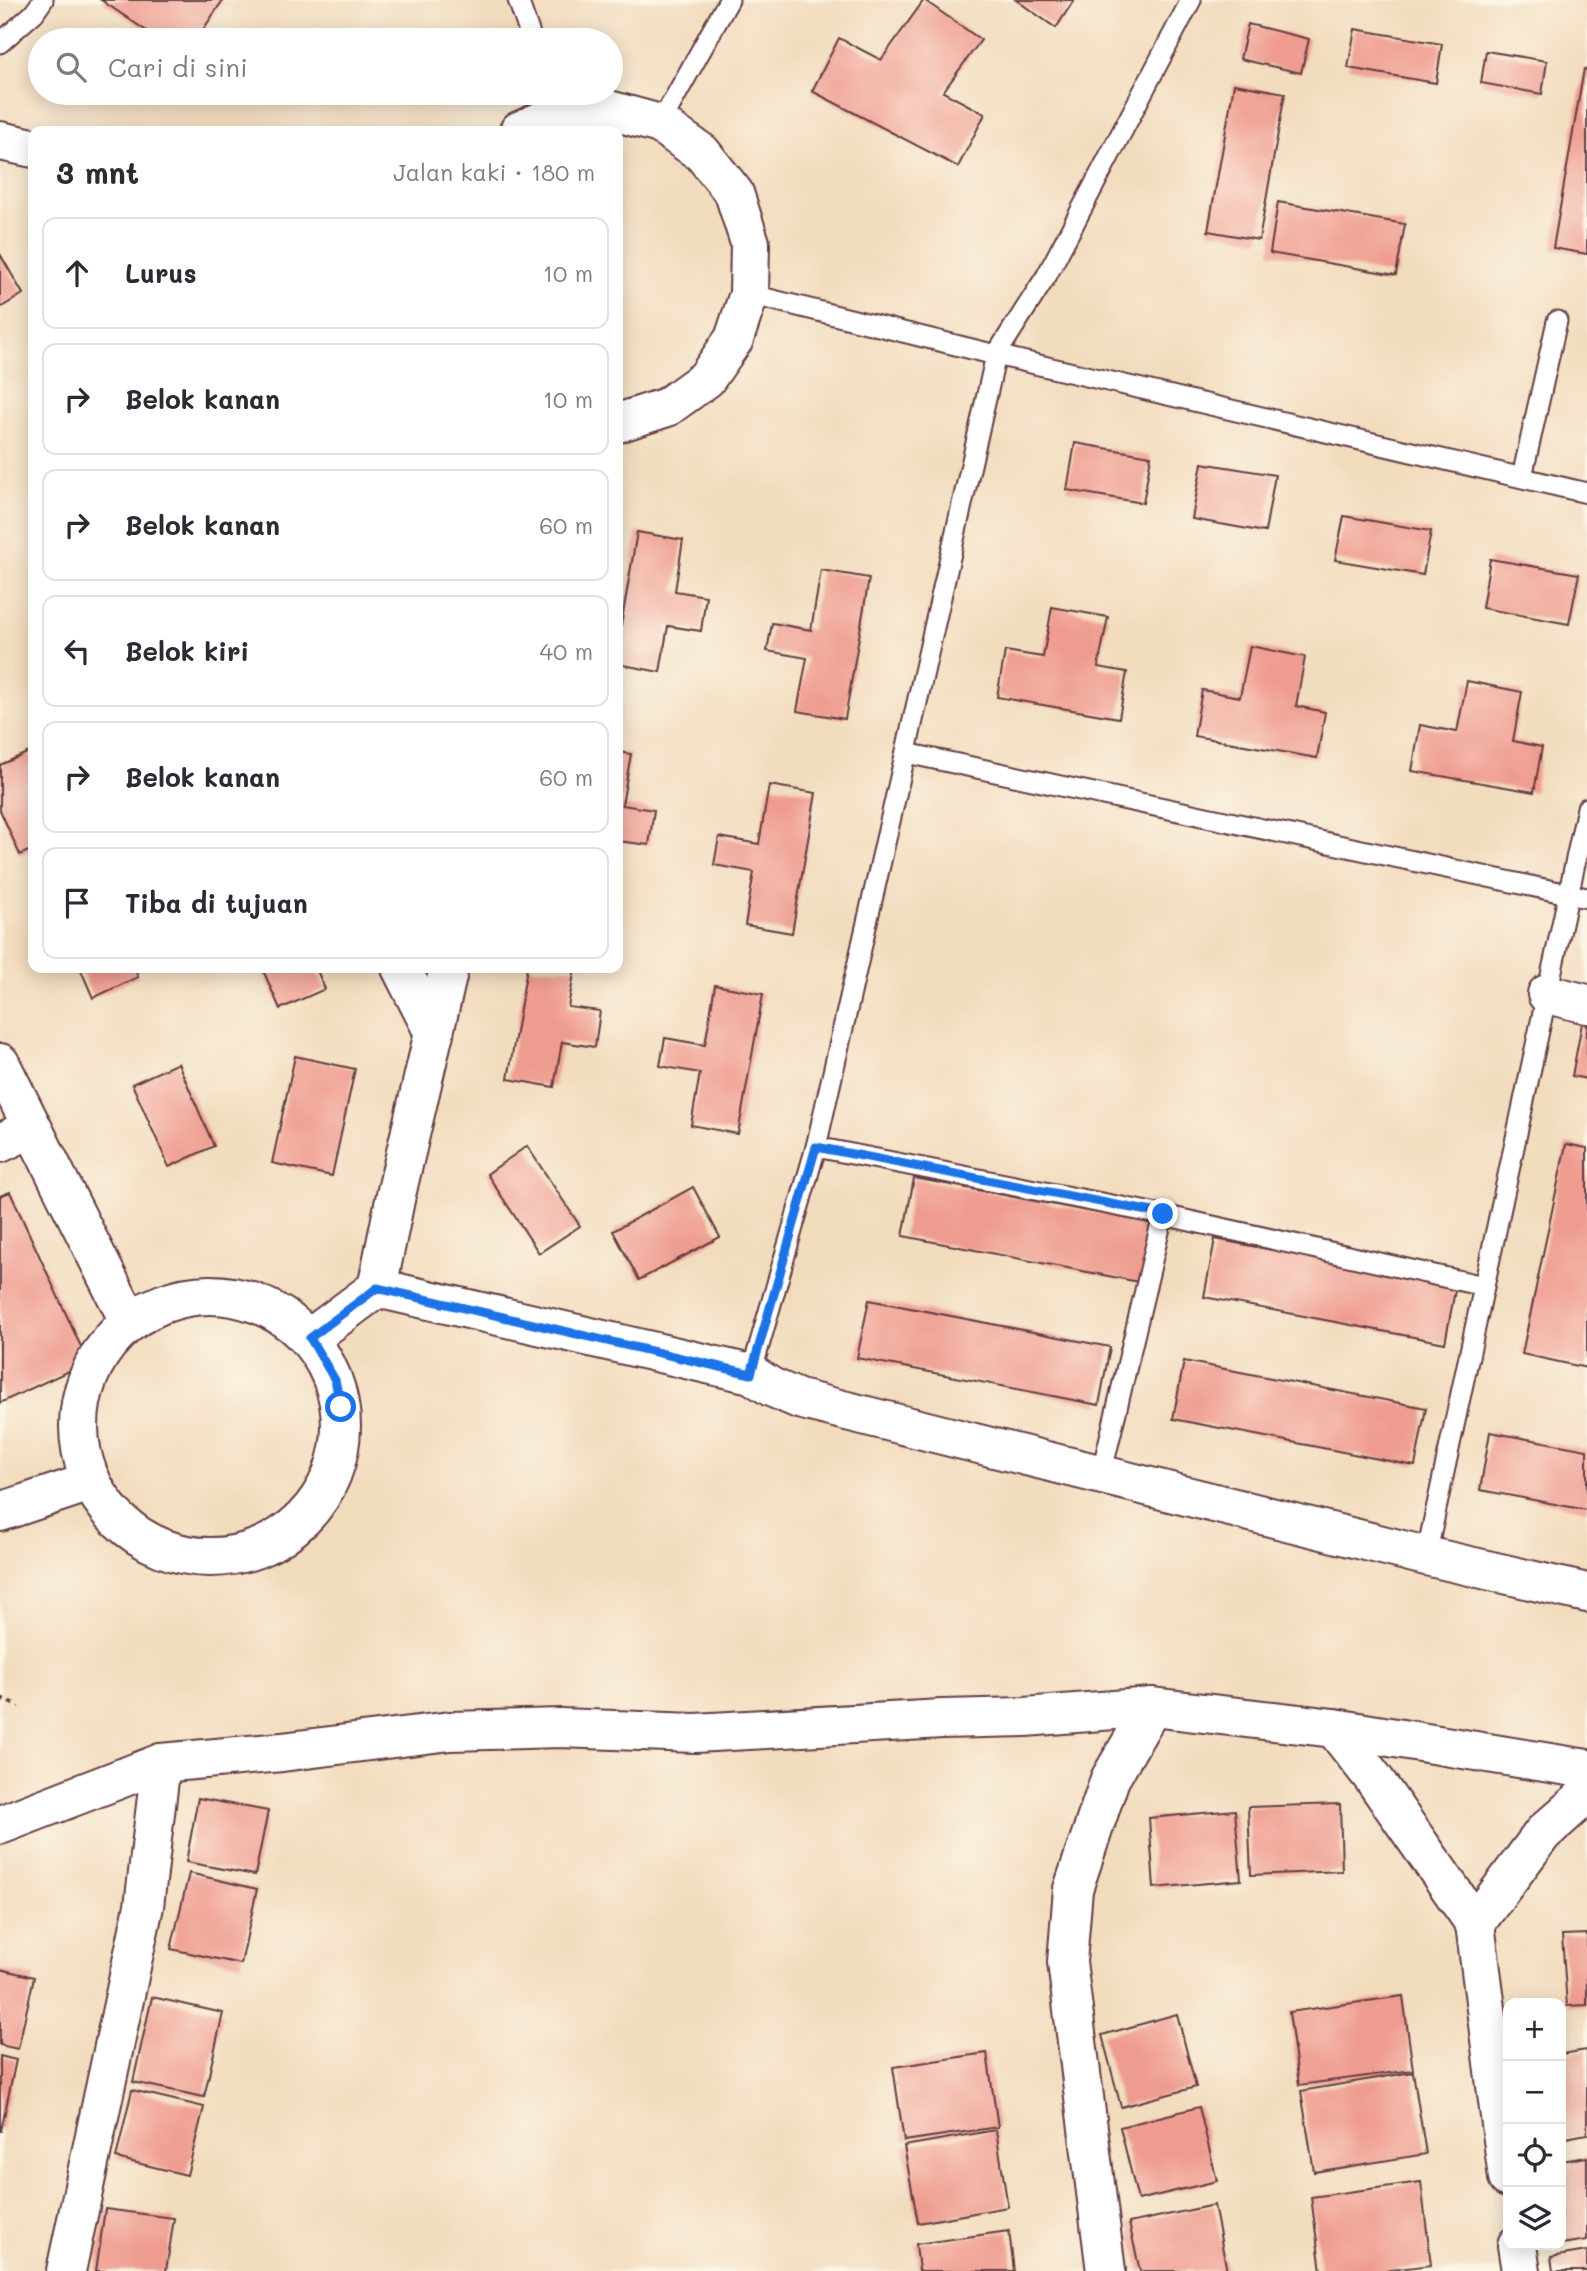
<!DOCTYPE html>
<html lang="id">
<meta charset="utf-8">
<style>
body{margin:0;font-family:Mali,sans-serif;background:#f7f7f7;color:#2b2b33}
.controls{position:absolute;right:21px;bottom:21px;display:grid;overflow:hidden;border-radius:14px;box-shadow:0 4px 18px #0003}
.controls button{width:63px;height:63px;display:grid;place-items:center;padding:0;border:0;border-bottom:2px solid #e1e1e2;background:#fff;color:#2b2b33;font:35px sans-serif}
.stop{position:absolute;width:21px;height:21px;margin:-16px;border:5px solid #1a73e8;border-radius:50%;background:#fff}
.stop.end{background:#1a73e8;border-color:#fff;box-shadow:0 2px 7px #0008}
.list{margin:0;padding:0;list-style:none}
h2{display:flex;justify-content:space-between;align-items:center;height:91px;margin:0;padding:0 28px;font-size:30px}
h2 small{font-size:23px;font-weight:400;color:#7c7c81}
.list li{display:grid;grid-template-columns:46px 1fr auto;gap:21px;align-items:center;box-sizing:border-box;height:112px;margin:0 14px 14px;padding:0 14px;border:2px solid #e1e1e2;border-radius:14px}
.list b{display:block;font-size:26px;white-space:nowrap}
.list em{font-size:23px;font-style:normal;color:#7c7c81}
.icon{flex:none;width:38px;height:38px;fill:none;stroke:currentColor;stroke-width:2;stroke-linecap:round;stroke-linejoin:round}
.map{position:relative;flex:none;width:1587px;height:2271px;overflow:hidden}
.search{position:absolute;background:#fff;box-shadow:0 4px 18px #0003;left:28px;top:28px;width:595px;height:77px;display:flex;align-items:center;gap:18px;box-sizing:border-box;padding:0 24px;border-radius:38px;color:#7c7c81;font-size:26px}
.panel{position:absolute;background:#fff;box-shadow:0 4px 18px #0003;left:28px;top:126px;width:595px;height:847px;border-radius:14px}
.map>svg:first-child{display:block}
.building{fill:#ef9c90}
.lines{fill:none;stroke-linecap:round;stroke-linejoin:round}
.lane-casing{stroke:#633b41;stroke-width:23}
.street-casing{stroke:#633b41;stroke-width:42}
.path{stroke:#633b41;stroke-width:4.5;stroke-dasharray:5 5;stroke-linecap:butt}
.lane{stroke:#fff;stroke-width:19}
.street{stroke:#fff;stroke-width:38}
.route{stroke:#1a73e8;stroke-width:9}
</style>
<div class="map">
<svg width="1587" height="2271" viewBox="0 0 1587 2271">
<rect width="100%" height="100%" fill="#fcf5e5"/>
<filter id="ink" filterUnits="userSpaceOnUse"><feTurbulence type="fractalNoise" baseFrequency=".0143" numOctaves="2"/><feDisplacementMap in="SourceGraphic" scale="14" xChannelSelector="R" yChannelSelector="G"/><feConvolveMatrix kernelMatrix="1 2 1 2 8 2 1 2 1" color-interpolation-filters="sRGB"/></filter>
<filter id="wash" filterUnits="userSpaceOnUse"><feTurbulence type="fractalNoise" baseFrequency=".00686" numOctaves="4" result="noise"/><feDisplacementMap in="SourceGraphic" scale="28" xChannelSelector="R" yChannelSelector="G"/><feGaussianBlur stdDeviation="1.57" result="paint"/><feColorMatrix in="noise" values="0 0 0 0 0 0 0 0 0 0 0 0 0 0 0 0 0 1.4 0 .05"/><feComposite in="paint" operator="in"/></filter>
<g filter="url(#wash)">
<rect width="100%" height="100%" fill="#f2dcbe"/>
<g id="blocks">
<g class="building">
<path d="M101 0H223L196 40H160Z"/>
<path d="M924 0 981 40 943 92 985 114 958 167 812 91 839 38 881 60Z"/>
<path d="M1016 0H1074L1056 28Z"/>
<path d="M1248 24 1309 39 1301 73 1240 59Z"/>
<path d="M1355 29 1442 44 1436 83 1348 68Z"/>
<path d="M1486 51 1547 61 1542 94 1481 83Z"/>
<path d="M1584 69 1587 70V254L1553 248Z"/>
<path d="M1234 84 1285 93 1259 240 1208 231Z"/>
<path d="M1278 202 1405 224 1396 275 1270 253Z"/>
<path d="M0 254 23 294 0 308Z"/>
<path d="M1075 443 1151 456 1143 503 1067 490Z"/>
<path d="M1202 463 1275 475 1265 532 1192 519Z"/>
<path d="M1344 516 1431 531 1423 575 1335 560Z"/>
<path d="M637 532 683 540 675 591 706 596 701 631 668 626 660 672 618 664V643Z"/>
<path d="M1490 559 1579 574 1569 624 1482 608Z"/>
<path d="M821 570 869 578 845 719 797 711 807 658 767 651 772 623 811 630Z"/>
<path d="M1052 607 1108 617 1098 667 1127 672 1119 718 997 697 1005 651 1043 657Z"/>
<path d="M1250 646 1305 657 1296 706 1325 712 1317 758 1194 736 1202 690 1240 697Z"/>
<path d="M1467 681 1522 692 1513 741 1542 747 1534 792 1412 771 1420 725 1457 732Z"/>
<path d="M29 752 33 761V849L20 855 0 810V765Z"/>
<path d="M618 752 631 754 622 805 654 810 649 845 618 841Z"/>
<path d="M769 785 816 793 792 933 745 925 754 872 714 865 719 837 759 844Z"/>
<path d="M80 968H134L138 977 93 998Z"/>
<path d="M262 968H316L325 989 280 1009Z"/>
<path d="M527 968H575L568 1007 600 1011 595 1047 562 1042 554 1087 508 1079Z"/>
<path d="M715 985 763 994 738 1134 691 1125 700 1073 660 1066 665 1038 705 1045Z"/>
<path d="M1583 1018 1587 1019V1079L1572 1076Z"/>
<path d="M295 1056 355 1069 332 1176 272 1163Z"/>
<path d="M178 1063 214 1146 169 1167 132 1084Z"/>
<path d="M1566 1144 1587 1148V1368L1522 1354Z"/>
<path d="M527 1146 580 1226 539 1253 487 1174Z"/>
<path d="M914 1178 1156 1224 1144 1283 903 1236Z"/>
<path d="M693 1187 720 1237 639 1280 613 1231Z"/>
<path d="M10 1192 88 1362 0 1403V1196Z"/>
<path d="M1215 1239 1456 1285 1445 1343 1204 1297Z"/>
<path d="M869 1300 1110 1347 1099 1405 857 1358Z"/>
<path d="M1184 1361 1426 1408 1415 1466 1173 1419Z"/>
<path d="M1490 1432 1587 1450V1510L1480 1490Z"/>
<path d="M198 1798 268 1811 255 1875 186 1862Z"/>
<path d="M1340 1804 1342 1871 1251 1875 1248 1807Z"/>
<path d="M1235 1810 1241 1880 1154 1888 1149 1818Z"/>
<path d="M189 1873 257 1889 241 1964 171 1949Z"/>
<path d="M1587 1934V2005L1567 2006 1562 1935Z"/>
<path d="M0 1969 34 1977 18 2049 0 2045Z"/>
<path d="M1403 1996 1413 2070 1299 2085 1289 2012Z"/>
<path d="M152 1997 223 2013 204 2097 133 2082Z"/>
<path d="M1177 2014 1196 2087 1121 2107 1102 2035Z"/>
<path d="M1587 2050V2134L1561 2139V2054Z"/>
<path d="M987 2053 998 2127 904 2141 893 2067Z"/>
<path d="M0 2056 16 2060 1 2131H0Z"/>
<path d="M1413 2072 1426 2154 1314 2172 1301 2091Z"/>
<path d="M132 2090 204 2107 187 2175 116 2158Z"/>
<path d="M1199 2107 1217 2181 1138 2200 1120 2127Z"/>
<path d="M996 2130 1008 2207 918 2223 904 2146Z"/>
<path d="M1587 2157V2240L1561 2244V2161Z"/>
<path d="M1421 2182 1431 2265 1383 2271H1321L1311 2197Z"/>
<path d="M1214 2205 1227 2271H1140L1129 2223Z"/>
<path d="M105 2209 174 2218 166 2271H96Z"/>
<path d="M1009 2231 1014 2271H919L916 2244Z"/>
<path d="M1587 2251V2271H1553L1551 2257Z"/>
</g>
</g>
</g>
<g filter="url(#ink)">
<use href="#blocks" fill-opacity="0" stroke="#633b41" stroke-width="2"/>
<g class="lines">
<g class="lane-casing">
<g id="lane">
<path d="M518 0 532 40"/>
<path d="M0 43 34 13 43 0"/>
<path d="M660 124 729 0"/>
<path d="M749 294 996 355 1587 493"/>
<path d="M1522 477 1557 321"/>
<path d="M906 753 1587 898"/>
<path d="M816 1147 1163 1215 1101 1475"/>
<path d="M1163 1215 1484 1286"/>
<path d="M751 1374 816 1147 996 355 1047 275 1191 0"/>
<path d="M1426 1556 1587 808"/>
</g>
</g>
<g class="street-casing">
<g id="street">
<path d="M519 131 558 114 609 110 660 124 702 153 734 193 750 243 749 294 734 339 706 379 667 407 618 423"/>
<path d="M0 141 33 148"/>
<path d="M401 968 434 1033"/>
<path d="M1547 994 1587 1004"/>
<path d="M0 1063 129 1321"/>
<path d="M0 1143 32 1128"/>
<path d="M377 1288 751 1374 771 1387 799 1399 1426 1556 1587 1593"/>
<circle cx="210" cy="1426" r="131"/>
<path d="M310 1338 377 1288 396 1195 449 968"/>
<path d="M0 1512 90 1482"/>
<path d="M1334 1728 1374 1779 1475 1924 1508 2178"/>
<path d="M0 1825 161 1763 282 1752 450 1731 560 1728 695 1733 942 1719 1025 1717 1152 1707 1334 1728 1587 1769"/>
<path d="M1475 1924 1543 1833 1587 1794"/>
<path d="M1517 2245 1521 2271"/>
<path d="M66 2271 144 1906 161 1763"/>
<path d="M1106 2271 1067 1962 1073 1889 1110 1779 1152 1707"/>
</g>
</g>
<path class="path" d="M0 1698 19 1706"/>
<use href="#lane" class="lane"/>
<use href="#street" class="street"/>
</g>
</g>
<g class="lines" filter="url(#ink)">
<path class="route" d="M341 1407 335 1380 310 1338 377 1288 751 1374 816 1147 1163 1214"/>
</g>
</svg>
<div class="controls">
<button>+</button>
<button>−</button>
<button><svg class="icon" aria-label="locate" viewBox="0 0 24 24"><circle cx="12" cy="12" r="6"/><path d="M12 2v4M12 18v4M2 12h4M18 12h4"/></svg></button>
<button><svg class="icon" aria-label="layers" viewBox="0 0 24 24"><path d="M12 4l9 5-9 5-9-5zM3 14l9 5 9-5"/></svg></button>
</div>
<div class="stop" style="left:341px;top:1407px"></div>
<div class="stop end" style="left:1163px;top:1214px"></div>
<div class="search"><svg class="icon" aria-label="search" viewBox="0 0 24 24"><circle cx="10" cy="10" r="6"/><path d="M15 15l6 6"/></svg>Cari di sini</div>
<section class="panel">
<h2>3 mnt<small>Jalan kaki · 180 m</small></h2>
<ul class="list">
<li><svg class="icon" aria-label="ahead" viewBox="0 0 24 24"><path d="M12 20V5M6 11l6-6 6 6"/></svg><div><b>Lurus</b></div><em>10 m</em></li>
<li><svg class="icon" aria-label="right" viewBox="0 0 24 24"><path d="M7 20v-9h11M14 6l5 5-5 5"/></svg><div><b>Belok kanan</b></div><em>10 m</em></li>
<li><svg class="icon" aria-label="right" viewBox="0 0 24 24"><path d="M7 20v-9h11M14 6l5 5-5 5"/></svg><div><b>Belok kanan</b></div><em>60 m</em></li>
<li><svg class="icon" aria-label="left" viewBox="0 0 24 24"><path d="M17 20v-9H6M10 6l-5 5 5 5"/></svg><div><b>Belok kiri</b></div><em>40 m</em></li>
<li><svg class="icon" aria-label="right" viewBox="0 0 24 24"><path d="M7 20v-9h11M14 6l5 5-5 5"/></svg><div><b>Belok kanan</b></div><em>60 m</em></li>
<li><svg class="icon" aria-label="arrive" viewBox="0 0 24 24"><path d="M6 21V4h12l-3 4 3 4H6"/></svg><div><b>Tiba di tujuan</b></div></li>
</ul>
</section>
</div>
